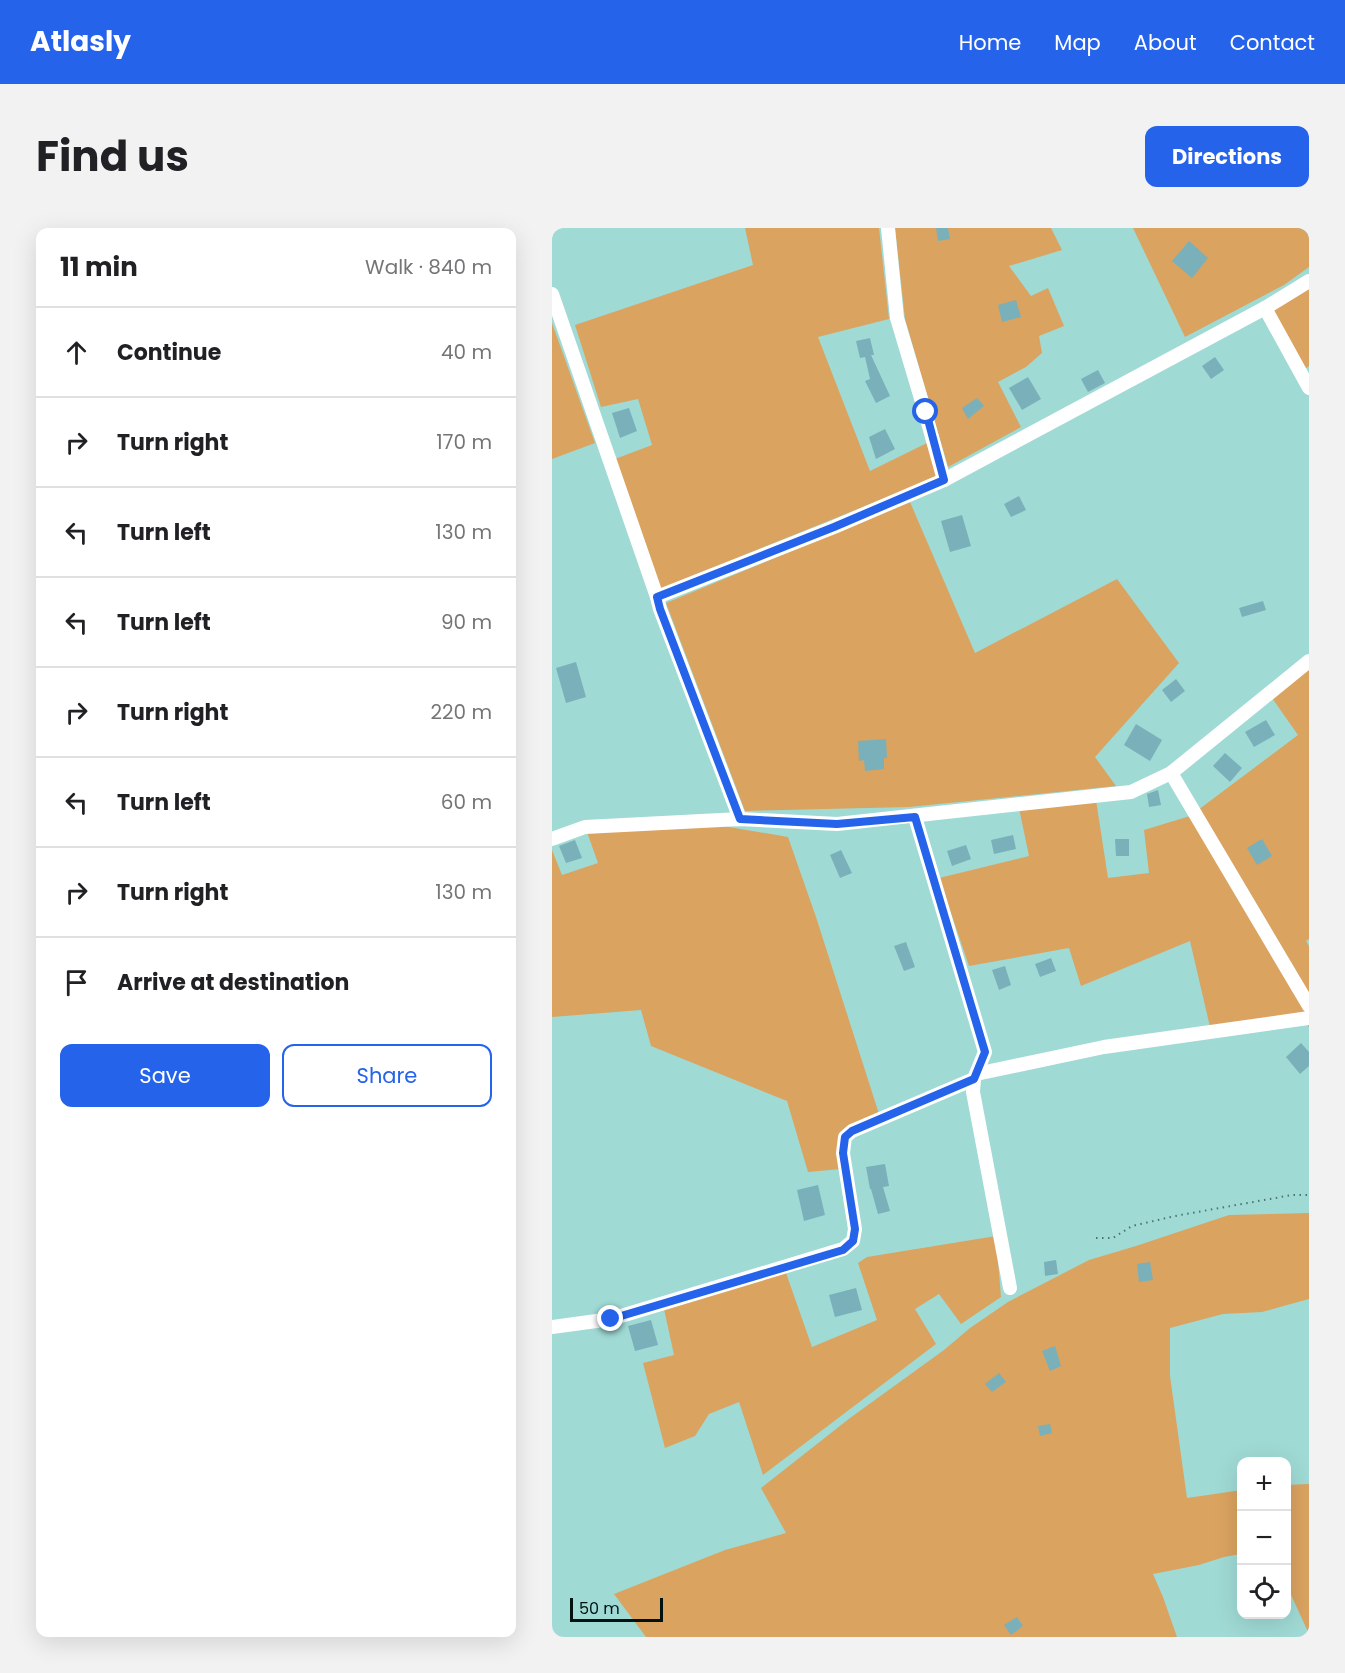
<!DOCTYPE html>
<meta charset="utf-8">
<style>
body{margin:0;font-family:Poppins,sans-serif;background:#f2f2f2;color:#202124}
.controls{position:absolute;right:18px;bottom:18px;display:grid;overflow:hidden;border-radius:12px;box-shadow:0 6px 24px #0002}
.controls button{width:54px;height:54px;display:grid;place-items:center;padding:0;border:0;border-bottom:2px solid #e0e0e0;background:#fff;color:#202124;font:30px sans-serif}
.scale{position:absolute;left:18px;bottom:15px;width:93px;box-sizing:border-box;padding-left:6px;border:3px solid #001211;border-top:0;font-size:16px;line-height:21px;white-space:nowrap;color:#001211;-webkit-text-stroke:4px #a0dad5;paint-order:stroke}
.stop{position:absolute;width:18px;height:18px;margin:-14px;border:4px solid #2563eb;border-radius:50%;background:#fff}
.stop.end{background:#2563eb;border-color:#fff;box-shadow:0 2px 6px #0008}
.list{margin:0;padding:0;list-style:none}
h2{display:flex;justify-content:space-between;align-items:center;height:78px;margin:0;padding:0 24px;font-size:26px}
h2 small{font-size:20px;font-weight:400;color:#757577}
.list li{display:grid;grid-template-columns:39px 1fr auto;gap:18px;align-items:center;box-sizing:border-box;height:90px;padding:0 24px;border-top:2px solid #e0e0e0}
.list b{display:block;font-size:22px;white-space:nowrap}
.list em{font-size:20px;font-style:normal;color:#757577}
.actions{display:flex;gap:12px;padding:18px 24px}
.actions a{flex:1;padding:14px 0;border:2px solid #2563eb;border-radius:12px;text-align:center;font-size:21px;color:#2563eb}
.actions .main{background:#2563eb;color:#fff}
.icon{flex:none;width:33px;height:33px;fill:none;stroke:currentColor;stroke-width:2;stroke-linecap:round;stroke-linejoin:round}
.map{position:relative;flex:none;width:757px;height:1409px;overflow:hidden;border-radius:12px}
header{display:flex;align-items:center;gap:36px;box-sizing:border-box;height:84px;padding:0 30px;background:#2563eb;color:#fff}
header strong{font-size:28px}
nav{display:flex;gap:33px;margin-inline-start:auto;font-size:21px}
.intro{display:flex;align-items:center;justify-content:space-between;box-sizing:border-box;height:144px;padding:0 36px}
h1{margin:0;font-size:42px}
.button{padding:15px 27px;border-radius:12px;background:#2563eb;color:#fff;font-size:21px;font-weight:700}
main{display:flex;gap:36px;padding:0 36px}
aside{flex:1;background:#fff;border-radius:12px;box-shadow:0 6px 24px #0002}
.map>svg:first-child{display:block}
.green{fill:#daa360}
.building{fill:#79b0ba}
.lines{fill:none;stroke-linecap:round;stroke-linejoin:round}
.path{stroke:#4d7370;stroke-width:2;stroke-dasharray:1.5 4.5;stroke-linecap:butt}
.minor{stroke:#fff;stroke-width:14}
.route{stroke:#2563eb;stroke-width:8}
</style>
<header>
<strong>Atlasly</strong>
<nav><a>Home</a><a>Map</a><a>About</a><a>Contact</a></nav>
</header>
<div class="intro"><h1>Find us</h1><a class="button">Directions</a></div>
<main>
<aside>
<h2>11 min<small>Walk · 840 m</small></h2>
<ul class="list">
<li><svg class="icon" aria-label="ahead" viewBox="0 0 24 24"><path d="M12 20V5M6 11l6-6 6 6"/></svg><div><b>Continue</b></div><em>40 m</em></li>
<li><svg class="icon" aria-label="right" viewBox="0 0 24 24"><path d="M7 20v-9h11M14 6l5 5-5 5"/></svg><div><b>Turn right</b></div><em>170 m</em></li>
<li><svg class="icon" aria-label="left" viewBox="0 0 24 24"><path d="M17 20v-9H6M10 6l-5 5 5 5"/></svg><div><b>Turn left</b></div><em>130 m</em></li>
<li><svg class="icon" aria-label="left" viewBox="0 0 24 24"><path d="M17 20v-9H6M10 6l-5 5 5 5"/></svg><div><b>Turn left</b></div><em>90 m</em></li>
<li><svg class="icon" aria-label="right" viewBox="0 0 24 24"><path d="M7 20v-9h11M14 6l5 5-5 5"/></svg><div><b>Turn right</b></div><em>220 m</em></li>
<li><svg class="icon" aria-label="left" viewBox="0 0 24 24"><path d="M17 20v-9H6M10 6l-5 5 5 5"/></svg><div><b>Turn left</b></div><em>60 m</em></li>
<li><svg class="icon" aria-label="right" viewBox="0 0 24 24"><path d="M7 20v-9h11M14 6l5 5-5 5"/></svg><div><b>Turn right</b></div><em>130 m</em></li>
<li><svg class="icon" aria-label="arrive" viewBox="0 0 24 24"><path d="M6 21V4h12l-3 4 3 4H6"/></svg><div><b>Arrive at destination</b></div></li>
</ul>
<div class="actions"><a class="main">Save</a><a>Share</a></div>
</aside>
<div class="map">
<svg width="757" height="1409" viewBox="0 0 757 1409">
<rect width="100%" height="100%" fill="#a0dad5"/>
<g class="green">
<path d="M193 0H327L337 91 266 109 318 243 375 215 385 249 108 361 63 231 100 217 86 171 49 179 23 97 201 37Z"/>
<path d="M343 0H499L510 22 457 38 479 68 496 60 512 98 487 108 490 125 474 139 446 154 469 199 396 239 353 91Z"/>
<path d="M581 0H757V39L732 57 633 109Z"/>
<path d="M757 60V138L753 141 719 80Z"/>
<path d="M0 95 43 215 0 231Z"/>
<path d="M358 274 423 425 565 351 627 435 543 529 564 558 357 579 193 583 114 375Z"/>
<path d="M757 441V711L754 713 757 718V799L748 786 658 799 638 713 529 758 517 720 417 738 387 650 477 628 467 580 544 572 556 650 597 645 592 602 638 588 746 507 720 470Z"/>
<path d="M171 598 236 609 264 689 327 886 298 899 289 941 256 944 235 873 99 818 89 782 0 789V622L10 647 46 635 35 604Z"/>
<path d="M757 985V1071L710 1084 671 1086 618 1100V1148L635 1270 690 1262 689 1326 672 1329 647 1337 601 1346 611 1369 625 1409H94L62 1366 173 1322 234 1305 209 1260 298 1190 392 1122 418 1100 456 1074 537 1032 584 1018 677 987Z"/>
<path d="M444 1008 449 1069 409 1096 387 1066 363 1081 384 1116 211 1247 187 1174 157 1186 143 1208 113 1220 91 1135 122 1127 112 1081 234 1045 260 1119 325 1092 306 1035 315 1029Z"/>
<path d="M757 1256V1406L735 1358 734 1257Z"/>
</g>
<g class="building">
<path d="M384 0H396L398 11 386 13Z"/>
<path d="M637 13 656 30 640 50 620 33Z"/>
<path d="M464 72 469 89 450 94 446 77Z"/>
<path d="M318 110 322 127H319L338 168 324 175 313 153 318 151 313 129 308 130 304 113Z"/>
<path d="M663 129 672 142 659 151 650 138Z"/>
<path d="M546 142 553 155 536 164 529 151Z"/>
<path d="M476 149 489 171 470 182 457 160Z"/>
<path d="M425 170 432 178 416 191 410 180Z"/>
<path d="M77 180 85 203 68 210 60 185Z"/>
<path d="M333 201 343 221 324 231 317 209Z"/>
<path d="M467 268 474 282 459 289 452 276Z"/>
<path d="M410 287 419 318 398 324 389 293Z"/>
<path d="M711 373 714 382 690 389 687 380Z"/>
<path d="M24 434 34 469 14 475 4 440Z"/>
<path d="M624 451 633 463 619 474 610 462Z"/>
<path d="M714 492 723 507 702 519 693 504Z"/>
<path d="M584 496 610 512 598 533 572 517Z"/>
<path d="M334 511 335 530H332V541L313 543 312 532 307 533 306 513Z"/>
<path d="M673 525 690 540 678 554 661 538Z"/>
<path d="M606 562 609 577 597 579 595 566Z"/>
<path d="M461 607 464 621 442 626 439 612Z"/>
<path d="M563 611H577V628H564Z"/>
<path d="M710 611 720 628 705 637 695 620Z"/>
<path d="M23 612 30 630 14 635 7 618Z"/>
<path d="M414 617 419 631 400 638 395 623Z"/>
<path d="M289 622 300 645 288 650 278 627Z"/>
<path d="M354 714 363 739 352 743 342 718Z"/>
<path d="M499 730 504 743 488 749 483 736Z"/>
<path d="M453 738 459 757 447 762 440 742Z"/>
<path d="M749 815 757 824V838L748 846 734 829Z"/>
<path d="M333 936 337 958 331 959 338 983 326 986 319 961H318L314 939Z"/>
<path d="M266 957 273 987 252 993 245 962Z"/>
<path d="M504 1032 506 1046 493 1048 492 1034Z"/>
<path d="M598 1034 601 1052 587 1054 585 1036Z"/>
<path d="M304 1060 310 1082 283 1089 277 1067Z"/>
<path d="M99 1092 106 1117 83 1123 76 1098Z"/>
<path d="M503 1118 509 1138 498 1143 490 1123Z"/>
<path d="M447 1145 454 1154 440 1164 433 1156Z"/>
<path d="M498 1196 500 1205 488 1208 486 1198Z"/>
<path d="M465 1389 471 1398 459 1407 452 1397Z"/>
</g>
<g class="lines">
<path class="path" d="M544 1010H561L580 998 623 988 740 967H757"/>
<g class="minor">
<path d="M336 0 345 90 373 184 392 252"/>
<path d="M0 66 105 369 108 381 188 591"/>
<path d="M713 80 757 160"/>
<path d="M105 369 282 299 392 252 713 80 757 53"/>
<path d="M619 545 757 778"/>
<path d="M0 611 33 599 188 591 285 596 579 564 619 545 757 433"/>
<path d="M424 846 552 819 757 790"/>
<path d="M422 851 421 864 458 1060"/>
<path d="M0 1099 59 1091 291 1021 301 1013 303 1001 291 925 293 909 300 903 422 851 433 824 363 589"/>
</g>
</g>
<g class="lines">
<path class="route" d="M59 1091 291 1022 301 1013 303 1001 291 925 293 909 300 903 422 851 433 824 363 589 285 596 188 591 108 381 105 369 282 299 392 252 374 184"/>
</g>
</svg>
<div class="controls">
<button>+</button>
<button>−</button>
<button><svg class="icon" aria-label="locate" viewBox="0 0 24 24"><circle cx="12" cy="12" r="6"/><path d="M12 2v4M12 18v4M2 12h4M18 12h4"/></svg></button>
</div>
<div class="scale">50 m</div>
<div class="stop" style="left:374px;top:184px"></div>
<div class="stop end" style="left:59px;top:1091px"></div>
</div>
</main>
